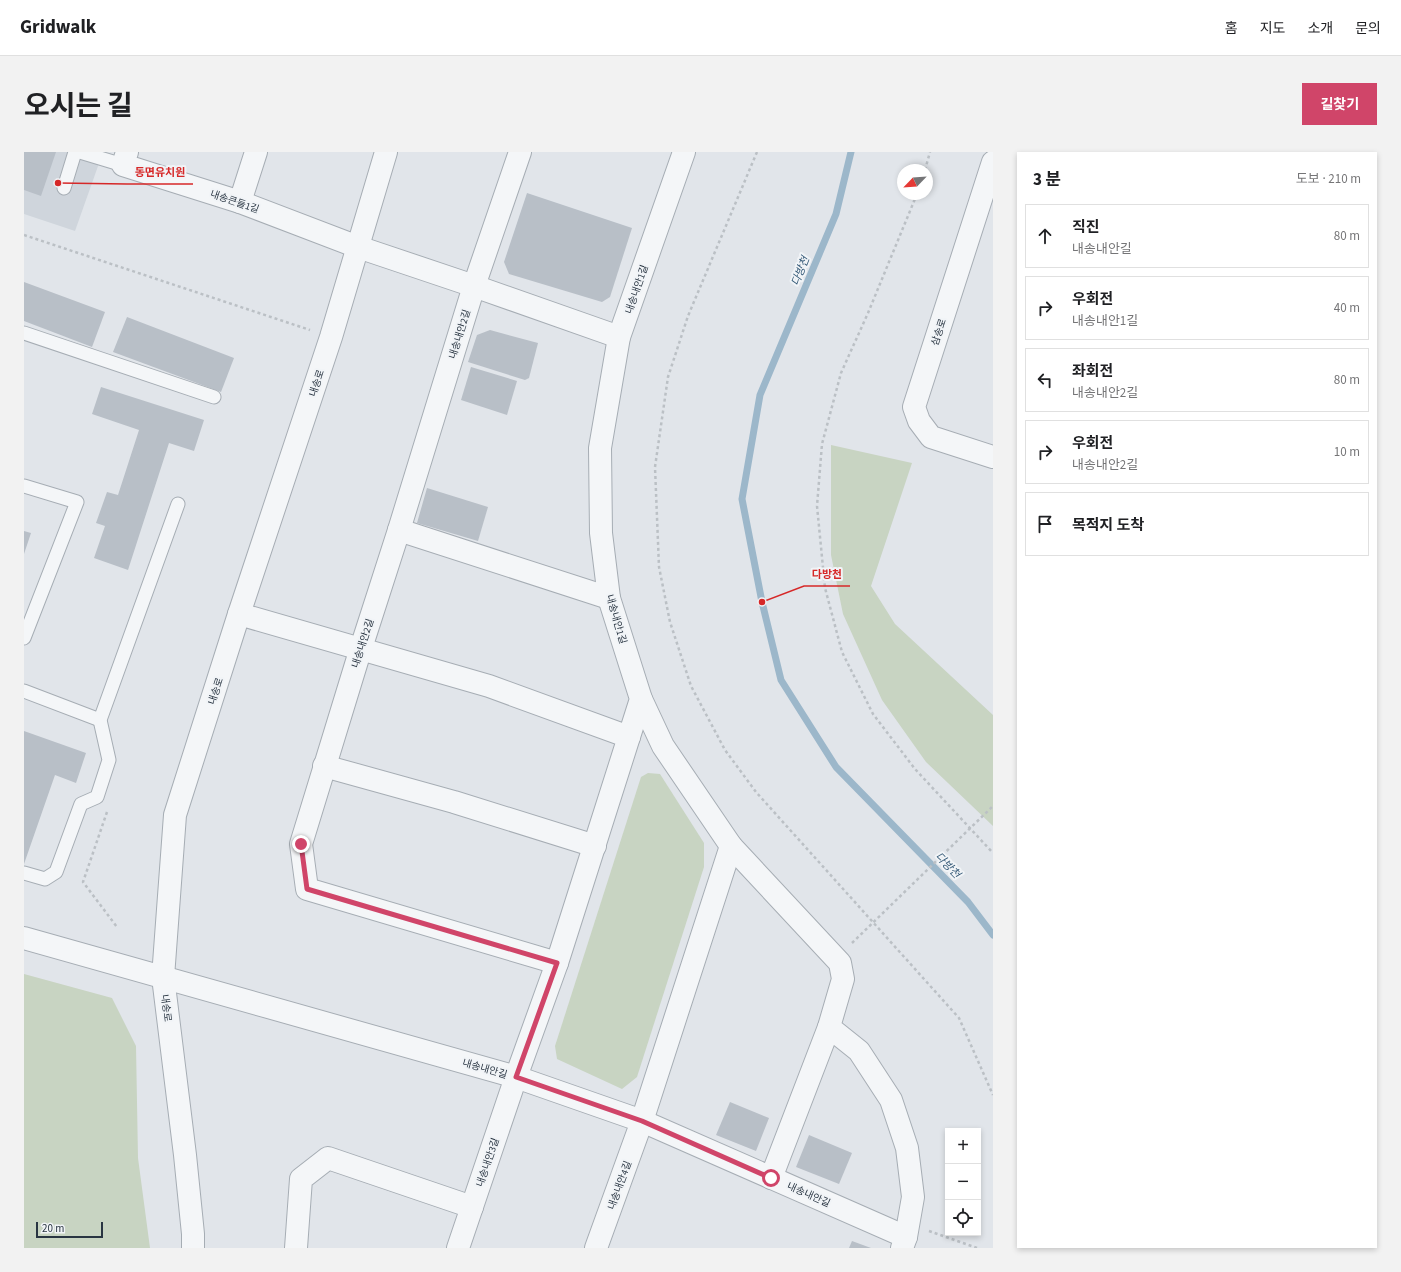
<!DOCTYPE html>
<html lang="ko">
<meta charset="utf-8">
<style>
body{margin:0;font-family:"Source Sans 3","Noto Sans KR",sans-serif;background:#f2f2f2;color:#202124}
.controls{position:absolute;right:12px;bottom:12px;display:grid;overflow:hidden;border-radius:0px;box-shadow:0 2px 6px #0003}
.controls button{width:36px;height:36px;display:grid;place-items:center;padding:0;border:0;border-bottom:1px solid #e0e0e0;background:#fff;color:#202124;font:20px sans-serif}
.compass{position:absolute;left:873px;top:12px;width:36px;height:36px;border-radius:50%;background:#fff;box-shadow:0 2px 6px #0003;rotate:245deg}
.scale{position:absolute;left:12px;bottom:10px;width:67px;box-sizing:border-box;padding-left:4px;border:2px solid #293542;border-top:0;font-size:11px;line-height:14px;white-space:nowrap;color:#293542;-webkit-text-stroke:3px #f1f4f7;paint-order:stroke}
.stop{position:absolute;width:12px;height:12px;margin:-9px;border:3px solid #d04569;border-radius:50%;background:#fff}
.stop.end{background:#d04569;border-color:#fff;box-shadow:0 1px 4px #0008}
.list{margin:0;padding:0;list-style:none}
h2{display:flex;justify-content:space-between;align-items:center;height:52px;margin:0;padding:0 16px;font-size:17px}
h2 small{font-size:13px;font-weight:400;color:#757577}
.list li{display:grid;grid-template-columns:26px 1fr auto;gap:12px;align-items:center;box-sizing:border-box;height:64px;margin:0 8px 8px;padding:0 8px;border:1px solid #e0e0e0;border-radius:0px}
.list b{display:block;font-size:15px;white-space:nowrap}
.list p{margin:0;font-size:13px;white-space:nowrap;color:#757577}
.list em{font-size:13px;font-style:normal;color:#757577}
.icon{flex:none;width:22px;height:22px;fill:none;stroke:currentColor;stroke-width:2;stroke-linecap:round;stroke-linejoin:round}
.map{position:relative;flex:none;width:969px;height:1096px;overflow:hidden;border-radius:0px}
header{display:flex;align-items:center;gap:24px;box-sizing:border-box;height:56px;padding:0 20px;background:#fff;border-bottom:1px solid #e0e0e0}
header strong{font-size:19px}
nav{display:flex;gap:22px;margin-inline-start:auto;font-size:14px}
.intro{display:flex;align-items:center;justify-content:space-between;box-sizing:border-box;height:96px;padding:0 24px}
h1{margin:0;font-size:28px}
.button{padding:10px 18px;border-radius:0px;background:#d04569;color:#fff;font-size:14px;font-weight:700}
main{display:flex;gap:24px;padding:0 24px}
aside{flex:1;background:#fff;border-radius:0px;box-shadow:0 2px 6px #0003}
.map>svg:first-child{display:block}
.built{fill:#cfd5dc}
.green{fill:#c8d4c2}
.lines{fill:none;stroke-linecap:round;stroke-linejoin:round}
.stream{stroke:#9cb7ca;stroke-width:7}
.building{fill:#b8bfc7}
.lane-casing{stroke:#a6adb4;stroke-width:15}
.street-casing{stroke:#a6adb4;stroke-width:24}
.path{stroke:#bbc0c5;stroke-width:2.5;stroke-dasharray:3 3;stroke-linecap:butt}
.lane{stroke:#f4f6f8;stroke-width:13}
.street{stroke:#f4f6f8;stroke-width:22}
.route{stroke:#d04569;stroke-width:5}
.labels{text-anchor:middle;stroke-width:4;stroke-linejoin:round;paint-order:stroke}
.street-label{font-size:10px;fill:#293542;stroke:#f1f4f7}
.water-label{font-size:11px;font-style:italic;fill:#335876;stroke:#f1f4f7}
.leader{fill:none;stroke:#d62828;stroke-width:1.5}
.callout-dot{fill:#d62828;stroke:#f1f4f7;stroke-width:1.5}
.callout-label{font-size:11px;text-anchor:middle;font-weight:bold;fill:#d62828;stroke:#f1f4f7;stroke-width:4;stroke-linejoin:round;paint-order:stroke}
</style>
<header>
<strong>Gridwalk</strong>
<nav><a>홈</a><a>지도</a><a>소개</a><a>문의</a></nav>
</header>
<div class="intro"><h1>오시는 길</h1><a class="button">길찾기</a></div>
<main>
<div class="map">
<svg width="969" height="1096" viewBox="0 0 969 1096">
<rect width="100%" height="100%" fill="#e1e5ea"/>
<path class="built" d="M0 0H79L51 79 0 62Z"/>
<g class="green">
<path d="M807 293 888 311 847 434 871 472 969 563V674L902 610 858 548 819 462 807 403Z"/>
<path d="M624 621 636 622 680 691V715L613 925 598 937 533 907 531 894 617 625Z"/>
<path d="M0 822 88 846 112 894 114 1006 126 1096H0Z"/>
</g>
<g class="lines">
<path class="stream" d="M827 0 812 62 736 243 718 347 738 450 757 528 812 615 944 750 969 783"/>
</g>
<g class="building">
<path d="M0 0H32L17 44 0 38Z"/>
<path d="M503 41 608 76 586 145 578 150 485 122 480 110Z"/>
<path d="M0 130 81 160 68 195 0 169Z"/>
<path d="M103 165 210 206 197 240 89 200Z"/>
<path d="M466 178 514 191 505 226 501 228 444 210 453 183Z"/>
<path d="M447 215 493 229 483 263 437 248Z"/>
<path d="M77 235 180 268 170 299 145 291 104 418 70 406 81 374 72 371 83 340 94 343 115 278 68 262Z"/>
<path d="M403 336 464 355 454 389 393 371Z"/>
<path d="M0 379 7 381 0 402Z"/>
<path d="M0 579 62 601 52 631 31 623 0 712Z"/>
<path d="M706 950 745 966 732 999 692 983Z"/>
<path d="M785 983 828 1001 815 1032 772 1015Z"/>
<path d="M828 1089 847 1096H825Z"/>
</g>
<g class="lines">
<g class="lane-casing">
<g id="lane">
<path d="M56 0 99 13"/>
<path d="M40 36 51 0"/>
<path d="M0 181 190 245"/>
<path d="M0 334 53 350 0 486"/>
<path d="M0 539 76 568"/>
<path d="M0 721 21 727 32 720 57 652 73 645 85 608 76 568 154 352"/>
</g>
</g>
<g class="street-casing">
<g id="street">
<path d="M103 0 99 13 216 50 334 95 450 134 595 185"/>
<path d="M496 0 450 134 375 378 337 496 277 692 283 737 533 811"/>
<path d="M969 10 890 255 895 269 907 285 969 305"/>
<path d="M216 50 232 0"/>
<path d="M375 378 585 446"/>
<path d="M215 462 465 534 605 585"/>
<path d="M617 547 639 594 707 694 816 811 819 827 805 875 835 899 867 948 883 996 889 1045 882 1085 878 1096"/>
<path d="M300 614 430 650 571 694"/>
<path d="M0 786 492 925 618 969 882 1085"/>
<path d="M747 1026 805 875"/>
<path d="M169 1096V1082L161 1003 139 825 151 663 215 462 307 185 362 0"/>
<path d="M272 1096 277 1027 304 1006 448 1055"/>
<path d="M434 1096 492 925 533 811 617 547 585 446 577 381 576 296 595 185 660 0"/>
<path d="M572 1096 618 969 707 694"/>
</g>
</g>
<g class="path">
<path d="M733 0 664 164 644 225 631 315 635 415 646 470 667 534 701 598 732 640 935 866 969 943"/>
<path d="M901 18 906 0"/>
<path d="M893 42 844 161 817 221 798 292 793 354 801 436 818 500 849 562 891 617 969 701"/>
<path d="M0 83 286 178"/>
<path d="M83 660 59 730 93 775"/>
<path d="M828 791 969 654"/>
<path d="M905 1079 953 1096"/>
</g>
<use href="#lane" class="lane"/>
<use href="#street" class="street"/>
</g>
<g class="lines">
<path class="route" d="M277 692 283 737 533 811 492 925 618 969 747 1026"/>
</g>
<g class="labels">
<g class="street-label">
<text transform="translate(211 49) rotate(19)" y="4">내송큰들1길</text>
<text transform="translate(612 137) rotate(-71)" y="4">내송내안1길</text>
<text transform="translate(914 180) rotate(-72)" y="4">삼송로</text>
<text transform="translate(435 182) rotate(-73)" y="4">내송내안2길</text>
<text transform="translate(292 231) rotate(-72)" y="4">내송로</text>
<text transform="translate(593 467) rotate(74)" y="4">내송내안1길</text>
<text transform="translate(338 491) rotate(-72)" y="4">내송내안2길</text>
<text transform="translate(191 539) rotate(-72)" y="4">내송로</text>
<text transform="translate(143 856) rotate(83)" y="4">내송로</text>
<text transform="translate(461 916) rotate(16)" y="4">내송내안길</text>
<text transform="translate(463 1010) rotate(-71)" y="4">내송내안3길</text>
<text transform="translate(595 1033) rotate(-70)" y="4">내송내안4길</text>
<text transform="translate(785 1042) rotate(24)" y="4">내송내안길</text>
</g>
<g class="water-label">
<text transform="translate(776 119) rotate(-68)" y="4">다방천</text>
<text transform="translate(924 713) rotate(46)" y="4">다방천</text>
</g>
</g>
<path class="leader" d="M34 31L103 32H169M738 450L780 434H826"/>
<g class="callout-dot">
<circle cx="34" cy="31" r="4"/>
<circle cx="738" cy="450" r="4"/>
</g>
<g class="callout-label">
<text x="136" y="24">동면유치원</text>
<text x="803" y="426">다방천</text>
</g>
</svg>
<div class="controls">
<button>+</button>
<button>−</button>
<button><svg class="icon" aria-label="locate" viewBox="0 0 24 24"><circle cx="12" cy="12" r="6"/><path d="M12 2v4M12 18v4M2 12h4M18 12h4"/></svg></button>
</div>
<svg class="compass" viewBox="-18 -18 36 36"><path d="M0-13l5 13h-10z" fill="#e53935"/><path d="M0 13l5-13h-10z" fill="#757577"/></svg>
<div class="scale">20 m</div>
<div class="stop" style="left:747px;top:1026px"></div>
<div class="stop end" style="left:277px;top:692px"></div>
</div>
<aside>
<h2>3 분<small>도보 · 210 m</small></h2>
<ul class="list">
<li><svg class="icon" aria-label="ahead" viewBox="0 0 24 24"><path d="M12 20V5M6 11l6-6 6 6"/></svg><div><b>직진</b><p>내송내안길</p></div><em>80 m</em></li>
<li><svg class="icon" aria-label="right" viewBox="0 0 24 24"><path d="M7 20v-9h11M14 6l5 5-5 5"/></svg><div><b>우회전</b><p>내송내안1길</p></div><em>40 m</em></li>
<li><svg class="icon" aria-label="left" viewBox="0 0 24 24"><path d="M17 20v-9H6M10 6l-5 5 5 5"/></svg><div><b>좌회전</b><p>내송내안2길</p></div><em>80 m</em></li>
<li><svg class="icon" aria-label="right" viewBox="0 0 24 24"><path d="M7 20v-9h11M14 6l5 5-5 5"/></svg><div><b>우회전</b><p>내송내안2길</p></div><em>10 m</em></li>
<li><svg class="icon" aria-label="arrive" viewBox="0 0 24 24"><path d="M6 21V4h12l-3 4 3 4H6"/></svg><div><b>목적지 도착</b></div></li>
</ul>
</aside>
</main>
